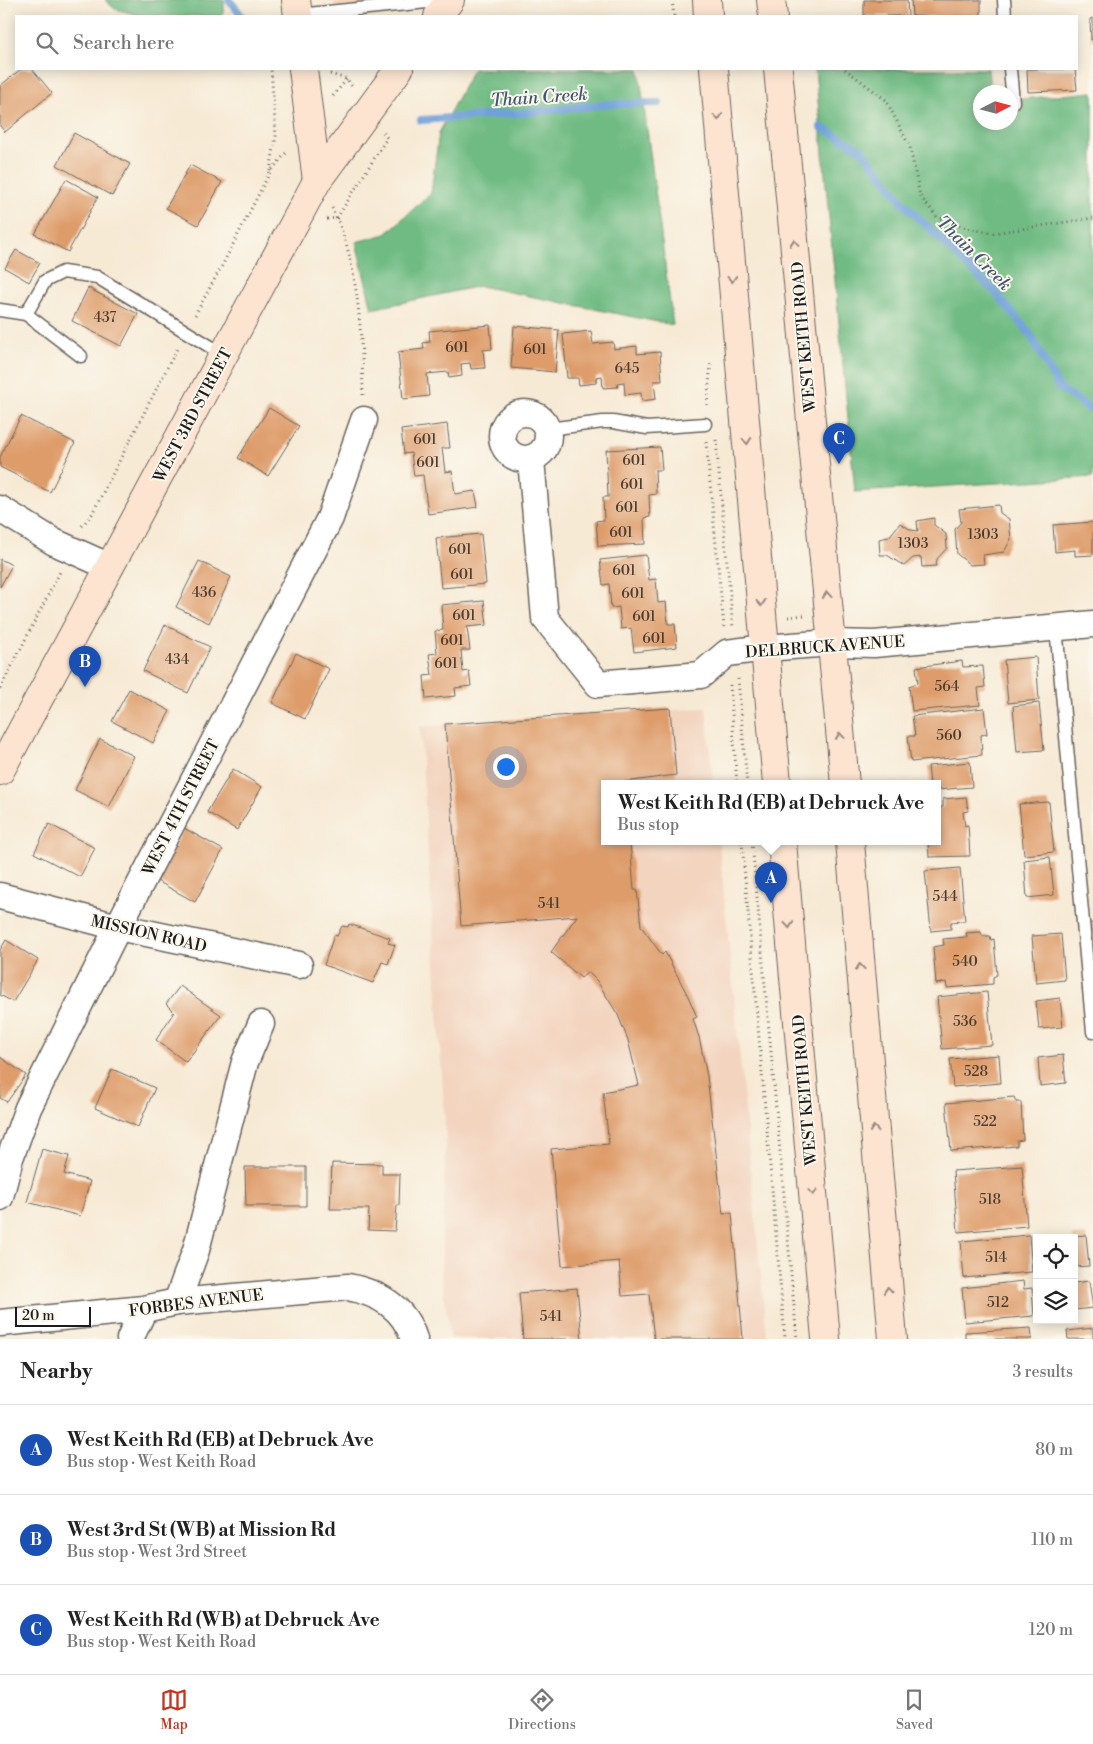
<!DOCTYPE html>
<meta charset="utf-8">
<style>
body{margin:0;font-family:"Libre Bodoni",serif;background:#f6f6f6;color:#222}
.controls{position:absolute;right:15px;bottom:15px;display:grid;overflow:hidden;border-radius:0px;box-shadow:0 2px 12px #0003}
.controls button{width:45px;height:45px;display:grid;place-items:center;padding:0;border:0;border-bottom:1px solid #e0e0e0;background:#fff;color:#222;font:25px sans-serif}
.compass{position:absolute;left:973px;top:85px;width:45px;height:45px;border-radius:50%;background:#fff;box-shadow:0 2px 12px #0003;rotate:84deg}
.scale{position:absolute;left:15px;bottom:12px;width:76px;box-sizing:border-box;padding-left:5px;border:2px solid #1c1c1c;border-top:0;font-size:14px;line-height:18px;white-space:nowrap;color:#1c1c1c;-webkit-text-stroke:4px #fbf7ec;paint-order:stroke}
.you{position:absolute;left:505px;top:766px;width:18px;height:18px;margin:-12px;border:4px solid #fff;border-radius:50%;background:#1a73e8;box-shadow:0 0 0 8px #1a73e833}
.badge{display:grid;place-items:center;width:32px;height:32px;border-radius:50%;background:#c8321e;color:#fff;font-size:16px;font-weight:700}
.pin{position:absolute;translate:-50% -41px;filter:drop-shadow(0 1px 2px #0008)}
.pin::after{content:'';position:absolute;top:26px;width:18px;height:15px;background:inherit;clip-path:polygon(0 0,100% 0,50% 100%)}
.popup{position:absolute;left:601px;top:780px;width:340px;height:65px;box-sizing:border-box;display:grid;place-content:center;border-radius:0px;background:#fff;filter:drop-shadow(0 1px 4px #0005);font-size:16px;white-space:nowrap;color:#767676}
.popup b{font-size:19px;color:#222}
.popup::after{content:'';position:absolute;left:50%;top:100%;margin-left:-10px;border:10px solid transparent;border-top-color:#fff}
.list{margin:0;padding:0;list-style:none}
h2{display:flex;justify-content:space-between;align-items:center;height:65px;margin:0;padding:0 20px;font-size:21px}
h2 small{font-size:16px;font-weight:400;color:#767676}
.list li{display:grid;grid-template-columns:32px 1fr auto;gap:15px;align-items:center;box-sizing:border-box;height:90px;padding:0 20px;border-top:1px solid #e0e0e0}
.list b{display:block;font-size:19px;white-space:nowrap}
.list p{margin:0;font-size:16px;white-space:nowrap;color:#767676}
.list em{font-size:16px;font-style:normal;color:#767676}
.icon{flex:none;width:28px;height:28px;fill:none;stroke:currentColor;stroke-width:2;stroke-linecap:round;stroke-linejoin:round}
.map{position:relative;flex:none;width:1093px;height:1339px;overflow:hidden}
.search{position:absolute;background:#fff;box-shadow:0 2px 12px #0003;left:15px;right:15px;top:15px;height:55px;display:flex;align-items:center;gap:12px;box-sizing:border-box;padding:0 18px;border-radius:0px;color:#767676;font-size:19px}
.sheet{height:335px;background:#fff}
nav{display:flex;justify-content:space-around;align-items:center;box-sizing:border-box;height:70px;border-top:1px solid #e0e0e0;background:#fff;font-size:14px;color:#767676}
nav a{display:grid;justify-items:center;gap:2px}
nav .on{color:#c8321e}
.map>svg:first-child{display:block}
.built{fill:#f3d4bf}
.forest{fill:#70bb83;stroke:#466c50}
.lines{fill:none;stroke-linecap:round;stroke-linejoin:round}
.stream{stroke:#6fa0d9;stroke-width:8}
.building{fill:#de9c6b}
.service-casing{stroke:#69645d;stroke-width:15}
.minor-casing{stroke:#69645d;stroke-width:29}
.secondary-casing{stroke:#69645d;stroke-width:30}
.path{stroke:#69645d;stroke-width:3;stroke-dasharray:1 4;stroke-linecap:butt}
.service{stroke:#fff;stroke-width:12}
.minor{stroke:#fff;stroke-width:26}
.secondary{stroke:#fde4d1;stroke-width:28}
.oneway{stroke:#988a80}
.labels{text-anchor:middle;stroke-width:4;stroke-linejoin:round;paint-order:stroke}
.number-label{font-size:14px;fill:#4c3c30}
.street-label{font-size:16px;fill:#1c1c1c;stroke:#fbf7ec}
.water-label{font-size:18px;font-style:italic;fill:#415771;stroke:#fbf7ec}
</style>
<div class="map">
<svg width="1093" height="1339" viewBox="0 0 1093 1339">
<rect width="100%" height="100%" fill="#fbf7ec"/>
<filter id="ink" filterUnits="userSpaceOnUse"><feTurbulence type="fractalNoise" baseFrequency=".02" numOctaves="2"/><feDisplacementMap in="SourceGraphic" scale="10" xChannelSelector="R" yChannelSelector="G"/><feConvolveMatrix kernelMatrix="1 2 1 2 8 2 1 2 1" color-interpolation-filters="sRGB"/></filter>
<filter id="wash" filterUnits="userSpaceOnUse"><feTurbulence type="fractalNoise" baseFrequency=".0096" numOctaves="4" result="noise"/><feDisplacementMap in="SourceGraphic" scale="20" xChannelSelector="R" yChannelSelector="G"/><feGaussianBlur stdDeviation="1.12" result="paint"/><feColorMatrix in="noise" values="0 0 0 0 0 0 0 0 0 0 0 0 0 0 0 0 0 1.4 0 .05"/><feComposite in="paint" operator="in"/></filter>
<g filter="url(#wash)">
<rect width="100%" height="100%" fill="#f7ead5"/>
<g class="built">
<path d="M334 0H400L389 16H335Z"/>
<path d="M706 708 713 784H605V842H719L767 1339H451L441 1277 446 1139 420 727Z"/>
</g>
<g class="forest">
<path d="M105 0H224V11L221 16H143L115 9Z"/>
<path d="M473 69H639L673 325 480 286 372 309 356 242 386 234 431 193 439 133Z"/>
<path d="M815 69H988L990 92H980V122H1010L1011 100 1093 92V477L855 492Z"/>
</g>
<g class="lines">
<g class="stream">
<path d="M229 0 242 16"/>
<path d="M421 120 522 113 609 104 659 103"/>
<path d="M821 127 862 150 906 206 995 292 1030 334 1059 388 1093 411"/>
</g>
</g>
<g id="blocks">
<g class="building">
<path d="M864 0H907L908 16H864Z"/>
<path d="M911 0H981V16H912Z"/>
<path d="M1093 18V40H1091L1090 19Z"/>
<path d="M21 69H32L52 93 5 132 0 126V86Z"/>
<path d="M1027 69H1075L1077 90 1028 92Z"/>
<path d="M74 133 130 164 112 196 57 165Z"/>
<path d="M190 165 222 182 198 225 166 208Z"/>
<path d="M66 179 98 197 68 252 35 234Z"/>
<path d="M16 250 40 263 29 282 5 268Z"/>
<path d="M88 288 138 314 121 346 72 321Z"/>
<path d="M490 325 492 349 483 350 485 368 471 369 470 363 461 364 462 376 449 378 448 372 427 374 429 396 403 399 398 352 424 349 423 343 430 342 429 331Z"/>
<path d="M514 326 559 330 555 372 511 368Z"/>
<path d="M591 331 593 344 613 342 614 349 637 346V354L660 352 662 381H654L656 399 642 401 641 393 625 395 624 382 617 383 618 387 603 388 602 376 596 377V383L579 385 578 378H567L563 334Z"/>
<path d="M269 408 299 426 268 476 238 458Z"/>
<path d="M21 416 75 443 50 492 0 467V457Z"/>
<path d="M447 424 450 448H442L445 472 452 471 455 494 475 491 478 507 428 514 423 475 414 476 411 453 404 454 401 430Z"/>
<path d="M660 447 662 470H655L656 494 649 495 650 517 644 518 645 544 598 546 596 521 604 520 603 497H608L606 450Z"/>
<path d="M999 505 1000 513 1009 519 1011 539 1004 552 983 555 984 564 970 565 957 554 955 529 961 522 959 509Z"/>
<path d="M934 518V525L946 534 947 548 937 559 936 566 922 567 921 557 913 558 904 566 887 555H880L879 539 889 537 900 523 911 530 918 531 917 521Z"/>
<path d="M1093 522V555L1075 556V550L1055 552 1053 525Z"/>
<path d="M481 534 486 584 441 588 436 538Z"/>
<path d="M646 555 649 580 656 579 658 603 666 602 668 624H675L677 647 634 652 631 628 621 629 619 607 611 608 609 584 603 585 600 560Z"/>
<path d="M0 559 12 565 0 587Z"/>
<path d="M199 561 231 577 209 623 176 607Z"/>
<path d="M484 601 487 625 467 627 470 650H461L463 672 469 671 471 686 455 688 456 696 426 699 424 676 432 675 429 654 437 653 435 631 443 630 441 605Z"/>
<path d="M165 625 210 647 188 693 143 671Z"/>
<path d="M296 653 329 669 305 719 272 703Z"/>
<path d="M1036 657 1039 700 1008 703 1004 660Z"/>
<path d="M962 661 963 667 983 666 985 687 978 688 980 705 912 711 909 686 918 683 916 667Z"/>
<path d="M129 689 170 711 153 743 112 721Z"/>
<path d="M1039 703 1044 750 1017 752 1013 706Z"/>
<path d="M670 708 676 775 625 782V784H605V842H630L634 890H637L641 926 662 955 665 952 688 996 697 1017 693 1019 699 1037 707 1076 723 1214 732 1213 743 1339H654L649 1294 622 1296 619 1261 562 1266 551 1149 609 1144 603 1092 639 1085 628 1040 618 1015 597 981 588 972 581 978 551 952 577 916 461 926 445 724Z"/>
<path d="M984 708 987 734 981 735 982 755 911 762 908 736H915L912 716Z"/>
<path d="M100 739 134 756 109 807 75 790Z"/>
<path d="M970 762 972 787 937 790V784H930L928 766Z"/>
<path d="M233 769 262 787 237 830 207 812Z"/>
<path d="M966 797 968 811 963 812 965 826 968 825 970 856 929 857 928 842H937V808L943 807V799Z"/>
<path d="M1049 802 1054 852 1024 855 1019 804Z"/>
<path d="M49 824 95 848 80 877 34 853Z"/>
<path d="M184 828 223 850 195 902 157 881Z"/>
<path d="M1050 857 1054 895 1027 898 1024 860Z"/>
<path d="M960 868 965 921 951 922V929L931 931 925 871Z"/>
<path d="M1093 923V953H1091L1087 924Z"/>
<path d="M349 924 390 938 388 943 395 945 388 964 382 962 373 983 324 965 334 935 337 936 342 926 348 927Z"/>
<path d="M981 932 982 936H990L991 940 994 939 997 975 993 977V984L947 988 946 982 936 984 933 947 944 945 943 939 967 937 966 933Z"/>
<path d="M1061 934 1065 980 1036 983 1032 936Z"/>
<path d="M6 940 38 960 13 1002 0 995V950Z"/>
<path d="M180 986 221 1015 186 1062 156 1040 174 1012 166 1004Z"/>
<path d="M987 992 992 1045 942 1049 937 997Z"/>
<path d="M1060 998 1063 1027 1039 1029 1036 1001Z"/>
<path d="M999 1055 1001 1083 953 1087 950 1059Z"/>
<path d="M1063 1055 1066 1083 1040 1086 1038 1058Z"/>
<path d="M0 1057 26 1075 7 1102 0 1098Z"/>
<path d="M112 1069 155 1088 138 1127 95 1108Z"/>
<path d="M1014 1097 1016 1102H1021L1023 1140 1017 1141V1146L951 1151 946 1103Z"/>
<path d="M42 1149 69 1156 64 1174 90 1181 80 1216 27 1202Z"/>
<path d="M332 1163 382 1164V1174H400L399 1206 397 1205 395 1231 368 1230 369 1209H330Z"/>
<path d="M1022 1166 1027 1226 958 1232 953 1171Z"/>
<path d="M245 1167H306V1206H246Z"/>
<path d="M1029 1235 1032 1272 964 1278 961 1241Z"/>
<path d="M1086 1235 1089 1266 1074 1267V1238L1071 1236Z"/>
<path d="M1023 1281 1024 1289 1032 1288 1034 1316 965 1322 962 1288Z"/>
<path d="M1089 1281 1093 1308 1074 1310V1283Z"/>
<path d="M577 1288 582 1339H523L519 1293Z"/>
<path d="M1031 1328 1032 1339H965V1332Z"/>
<path d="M1093 1328V1339H1068L1067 1331Z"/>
</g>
</g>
</g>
<g filter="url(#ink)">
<use href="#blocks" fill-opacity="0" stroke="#69645d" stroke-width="1"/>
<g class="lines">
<g class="service-casing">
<g id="service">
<path d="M1004 0 1005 16"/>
<path d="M298 15 447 0"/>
<path d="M1010 69 1013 102"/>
<path d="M0 310 26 314 45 281 63 272 97 277 224 355"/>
<path d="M26 314 81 356"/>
<path d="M548 429 603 422H613L647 428 705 424"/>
<path d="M1056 627 1093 1032"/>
</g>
</g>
<g class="minor-casing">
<g id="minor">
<circle cx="525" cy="436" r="23"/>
<path d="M531 460 545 618 598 684 701 675 727 653 765 648 832 643 874 644 1093 624"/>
<path d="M0 509 54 542 110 567"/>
<path d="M0 896 118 927 299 965"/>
<path d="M0 1197 10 1158 28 1108 118 927 330 518 364 420"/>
<path d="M177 1302 196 1250 245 1062 261 1024"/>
<path d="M0 1323 144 1309 177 1302 348 1287C379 1293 404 1307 414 1339"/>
<path d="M130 1339 144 1309"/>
</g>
</g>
<g class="secondary-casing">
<g id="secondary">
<path d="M296 0 298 16"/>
<path d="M707 0 708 16"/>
<path d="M771 0 773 16"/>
<path d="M438 16 450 0"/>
<path d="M303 69 317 181"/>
<path d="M714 69 777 784"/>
<path d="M778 69 845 784"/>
<path d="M0 771 317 181 399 69"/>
<path d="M782 842 826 1339"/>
<path d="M850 842 893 1339"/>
</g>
</g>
<g class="path">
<path d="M672 0 674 16"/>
<path d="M845 69 886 100 910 147 920 196 937 217 966 228 994 233 1093 218"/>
<path d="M330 74 347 79 353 88"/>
<path d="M333 96 347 79"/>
<path d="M270 171 276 136 271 69"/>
<path d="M332 208C359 260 362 338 363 395"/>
<path d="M327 219 337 218 387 138 383 132"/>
<path d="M195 315 224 262 270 172 286 153"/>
<path d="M707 405 711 362"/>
<path d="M716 440 733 628"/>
<path d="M706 442 724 627"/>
<path d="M82 526 92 514 178 347"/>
<path d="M788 617 804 615"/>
<path d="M738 679 747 784"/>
<path d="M730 685 737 784"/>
<path d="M0 689 60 572"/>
<path d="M742 842 785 1339"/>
<path d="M752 842 797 1339"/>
</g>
<use href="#service" class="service"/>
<use href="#minor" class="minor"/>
<use href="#secondary" class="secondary"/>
</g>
<defs><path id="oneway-chevron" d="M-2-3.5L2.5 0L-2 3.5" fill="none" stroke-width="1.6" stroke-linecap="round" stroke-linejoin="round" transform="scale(1.25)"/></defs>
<g class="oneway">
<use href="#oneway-chevron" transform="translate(718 117) rotate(85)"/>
<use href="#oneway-chevron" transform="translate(794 243) rotate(-95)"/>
<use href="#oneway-chevron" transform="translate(732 279) rotate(85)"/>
<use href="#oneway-chevron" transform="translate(747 441) rotate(85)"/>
<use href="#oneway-chevron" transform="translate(827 595) rotate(-95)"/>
<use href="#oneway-chevron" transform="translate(761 603) rotate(85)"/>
<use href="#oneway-chevron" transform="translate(840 736) rotate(-95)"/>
<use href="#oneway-chevron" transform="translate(789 925) rotate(85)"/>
<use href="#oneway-chevron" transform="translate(860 967) rotate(-95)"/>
<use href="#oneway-chevron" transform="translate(874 1129) rotate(-95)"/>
<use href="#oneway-chevron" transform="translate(813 1192) rotate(85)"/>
<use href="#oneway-chevron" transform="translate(888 1290) rotate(-95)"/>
</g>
</g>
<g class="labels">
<g class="number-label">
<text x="105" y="322">437</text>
<text x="457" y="352">601</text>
<text x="535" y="354">601</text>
<text x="627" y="373">645</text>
<text x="425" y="444">601</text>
<text x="634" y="465">601</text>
<text x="428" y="467">601</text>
<text x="632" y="489">601</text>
<text x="627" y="512">601</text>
<text x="621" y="537">601</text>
<text x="983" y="539">1303</text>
<text x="913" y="548">1303</text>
<text x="460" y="554">601</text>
<text x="624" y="575">601</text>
<text x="462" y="579">601</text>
<text x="204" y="597">436</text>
<text x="633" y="598">601</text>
<text x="464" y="620">601</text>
<text x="644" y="621">601</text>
<text x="654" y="643">601</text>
<text x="452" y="645">601</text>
<text x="177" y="664">434</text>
<text x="446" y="668">601</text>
<text x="947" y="691">564</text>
<text x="949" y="740">560</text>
<text x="945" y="901">544</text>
<text x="549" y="908">541</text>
<text x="965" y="966">540</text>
<text x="965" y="1026">536</text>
<text x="976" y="1076">528</text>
<text x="985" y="1126">522</text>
<text x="990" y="1204">518</text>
<text x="996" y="1262">514</text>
<text x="998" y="1307">512</text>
<text x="551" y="1321">541</text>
</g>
<g class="street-label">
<text transform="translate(803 337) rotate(-95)" y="6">WEST KEITH ROAD</text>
<text transform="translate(192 415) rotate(-62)" y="6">WEST 3RD STREET</text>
<text transform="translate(825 646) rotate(-4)" y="6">DELBRUCK AVENUE</text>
<text transform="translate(180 807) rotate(-63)" y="6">WEST 4TH STREET</text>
<text transform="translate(149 933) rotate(13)" y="6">MISSION ROAD</text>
<text transform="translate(804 1090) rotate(-95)" y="6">WEST KEITH ROAD</text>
<text transform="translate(196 1302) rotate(-7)" y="6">FORBES AVENUE</text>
</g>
<g class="water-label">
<text transform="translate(539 97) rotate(-4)" y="6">Thain Creek</text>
<text transform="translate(974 253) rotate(45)" y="6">Thain Creek</text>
</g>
</g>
</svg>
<div class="controls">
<button><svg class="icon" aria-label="locate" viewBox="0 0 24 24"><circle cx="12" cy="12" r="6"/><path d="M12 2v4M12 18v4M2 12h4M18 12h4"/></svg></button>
<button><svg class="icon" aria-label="layers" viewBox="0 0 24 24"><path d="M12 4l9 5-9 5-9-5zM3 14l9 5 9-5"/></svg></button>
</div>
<svg class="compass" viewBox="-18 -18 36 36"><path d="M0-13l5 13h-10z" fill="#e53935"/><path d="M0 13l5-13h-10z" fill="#767676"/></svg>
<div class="scale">20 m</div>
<div class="you"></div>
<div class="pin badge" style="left:771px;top:903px;background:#1a4fb4">A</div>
<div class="popup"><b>West Keith Rd (EB) at Debruck Ave</b>Bus stop</div>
<div class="pin badge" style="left:85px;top:687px;background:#1a4fb4">B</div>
<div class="pin badge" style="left:839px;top:464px;background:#1a4fb4">C</div>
<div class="search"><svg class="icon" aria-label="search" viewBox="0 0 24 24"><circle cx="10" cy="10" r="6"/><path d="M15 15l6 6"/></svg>Search here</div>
</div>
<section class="sheet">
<h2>Nearby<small>3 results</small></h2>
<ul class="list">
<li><span class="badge" style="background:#1a4fb4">A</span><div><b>West Keith Rd (EB) at Debruck Ave</b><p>Bus stop · West Keith Road</p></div><em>80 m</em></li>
<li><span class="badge" style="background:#1a4fb4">B</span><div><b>West 3rd St (WB) at Mission Rd</b><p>Bus stop · West 3rd Street</p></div><em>110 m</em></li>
<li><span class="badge" style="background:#1a4fb4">C</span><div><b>West Keith Rd (WB) at Debruck Ave</b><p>Bus stop · West Keith Road</p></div><em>120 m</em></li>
</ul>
</section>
<nav>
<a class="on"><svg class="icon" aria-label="map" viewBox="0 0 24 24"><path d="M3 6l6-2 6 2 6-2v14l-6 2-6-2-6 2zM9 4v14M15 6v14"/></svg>Map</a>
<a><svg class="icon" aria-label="directions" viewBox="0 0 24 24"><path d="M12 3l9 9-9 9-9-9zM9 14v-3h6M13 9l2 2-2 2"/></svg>Directions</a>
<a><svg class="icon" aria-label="saved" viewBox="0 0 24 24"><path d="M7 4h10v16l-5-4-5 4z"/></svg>Saved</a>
</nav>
